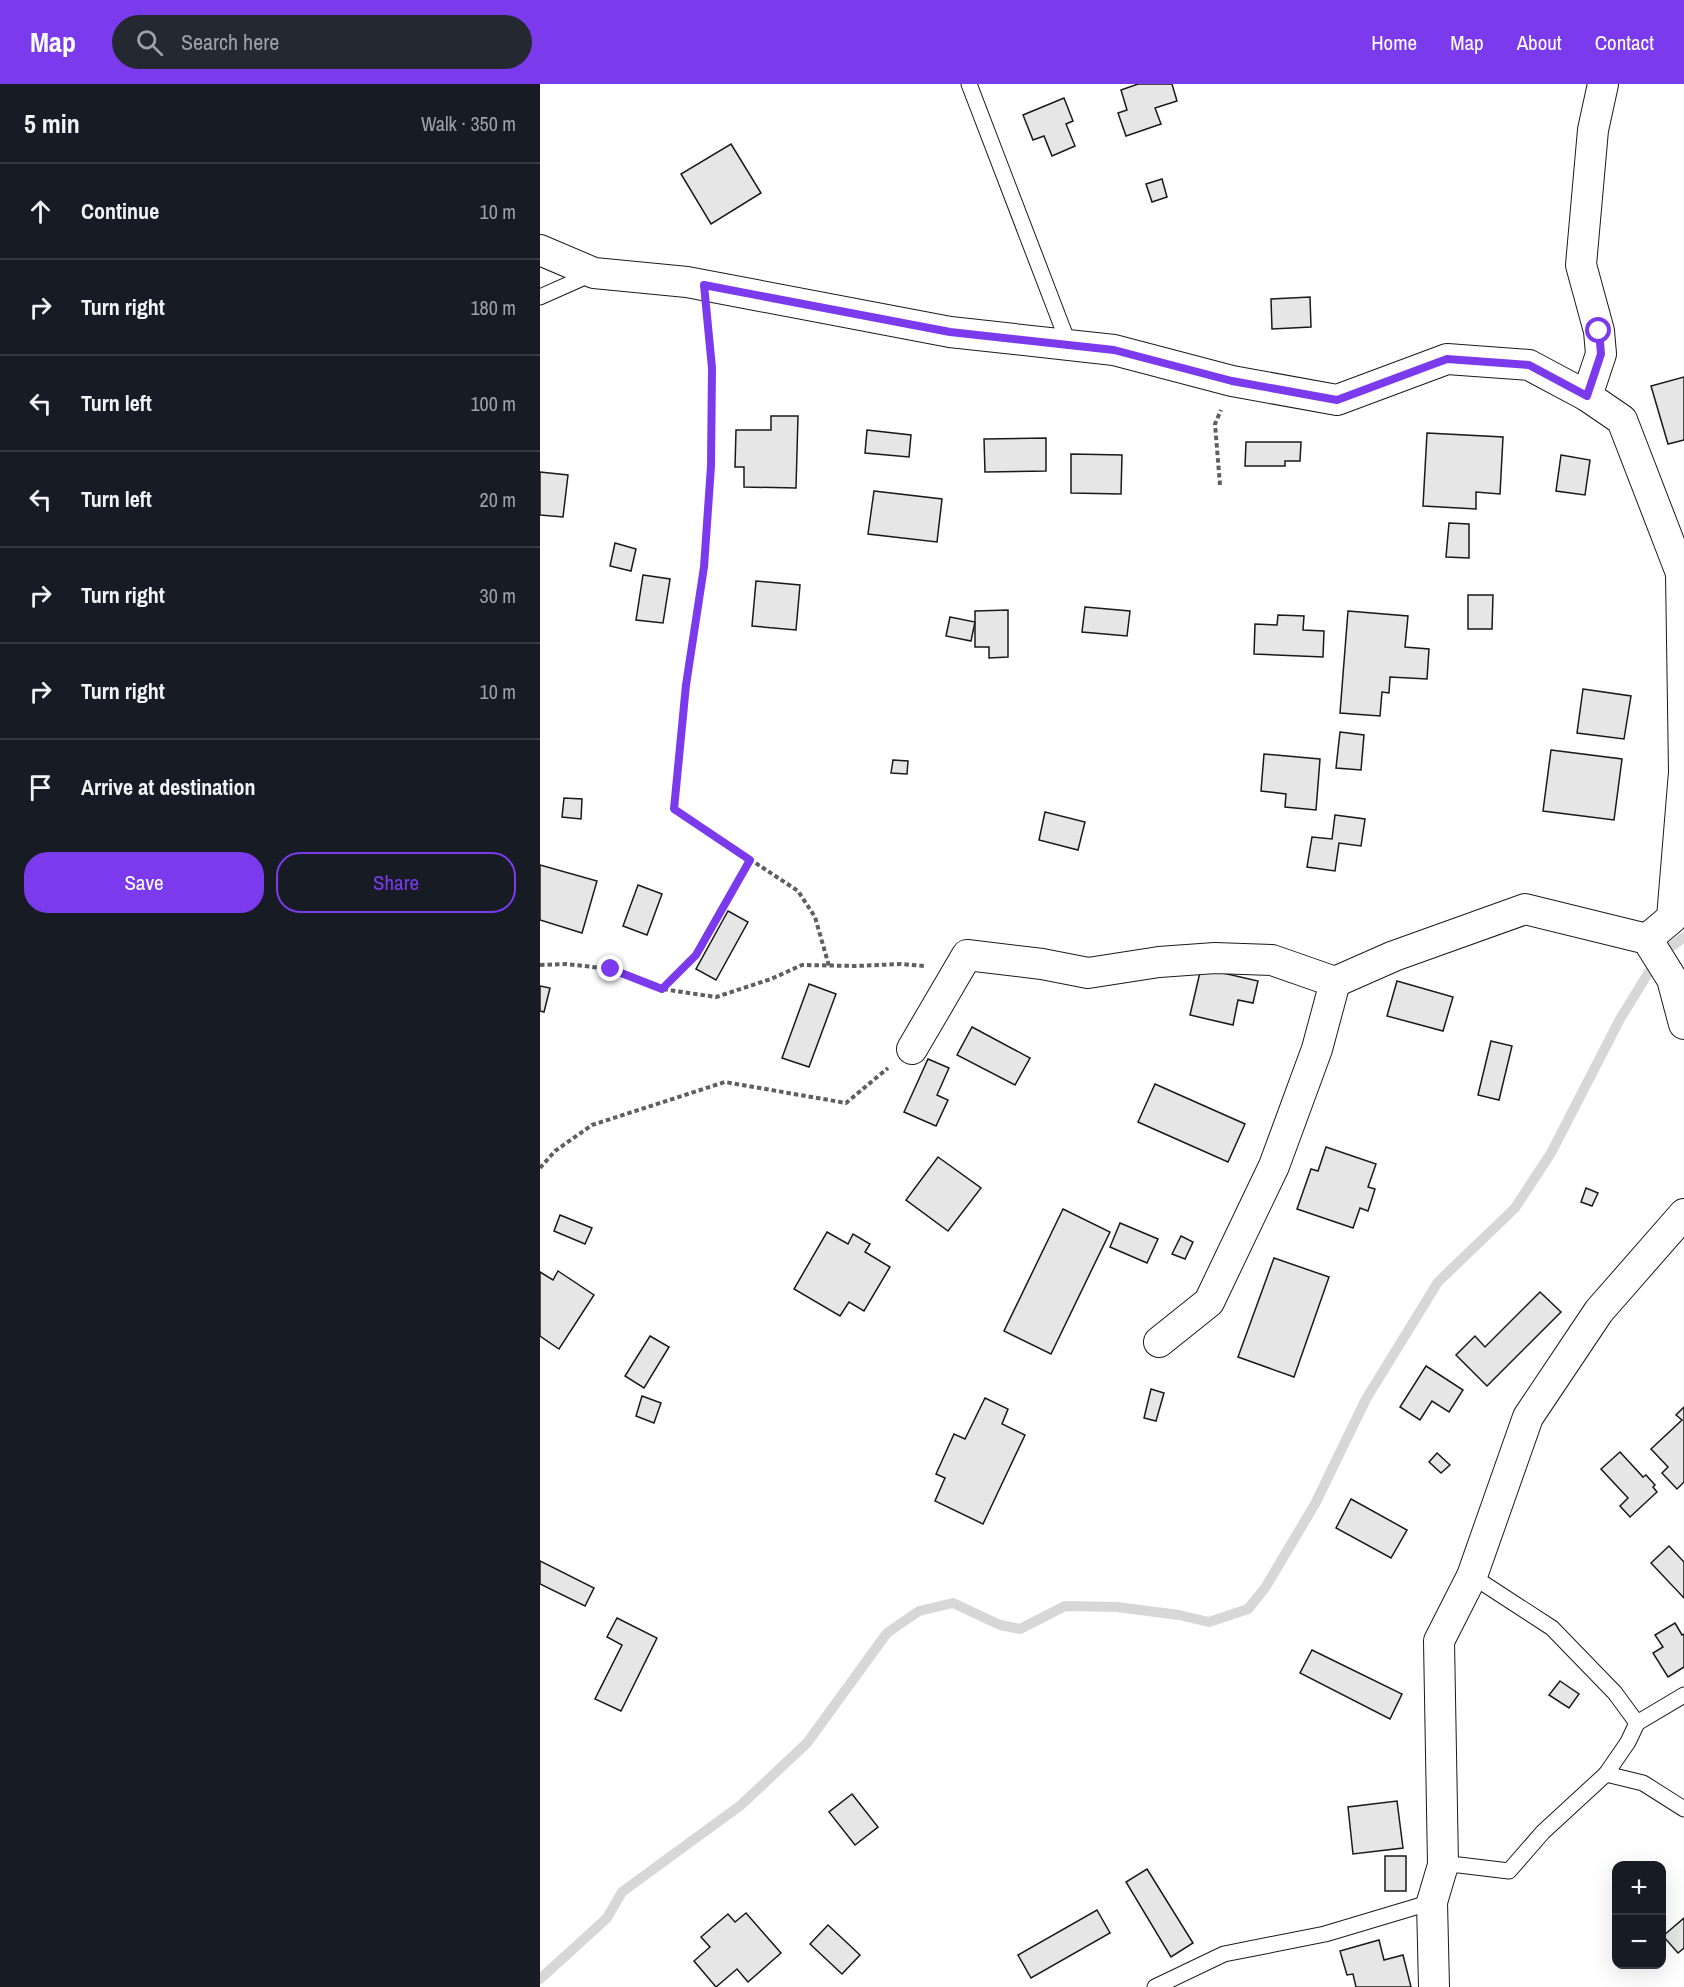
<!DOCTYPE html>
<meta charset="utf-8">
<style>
body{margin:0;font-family:"Archivo Narrow",sans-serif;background:#242831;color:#f1f3f6}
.controls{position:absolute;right:18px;bottom:18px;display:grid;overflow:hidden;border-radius:12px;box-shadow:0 6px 24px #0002}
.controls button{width:54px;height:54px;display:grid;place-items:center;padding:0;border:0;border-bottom:2px solid #363941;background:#171b24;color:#f1f3f6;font:30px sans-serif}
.stop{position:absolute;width:18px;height:18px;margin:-14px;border:4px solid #7c3aed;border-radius:50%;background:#fff}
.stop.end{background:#7c3aed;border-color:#fff;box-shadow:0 2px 6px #0008}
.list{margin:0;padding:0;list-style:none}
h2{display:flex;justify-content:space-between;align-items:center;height:78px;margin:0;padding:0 24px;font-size:26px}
h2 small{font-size:20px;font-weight:400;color:#9ea1a6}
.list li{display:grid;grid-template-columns:39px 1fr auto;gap:18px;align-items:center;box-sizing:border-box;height:96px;padding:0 24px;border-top:2px solid #363941}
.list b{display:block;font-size:22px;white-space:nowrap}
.list em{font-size:20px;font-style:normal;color:#9ea1a6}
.actions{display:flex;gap:12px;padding:18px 24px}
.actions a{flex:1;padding:14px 0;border:2px solid #7c3aed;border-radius:24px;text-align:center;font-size:21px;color:#7c3aed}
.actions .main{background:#7c3aed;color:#fff}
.icon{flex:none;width:33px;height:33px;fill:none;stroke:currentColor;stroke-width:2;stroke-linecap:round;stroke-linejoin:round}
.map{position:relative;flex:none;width:1144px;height:1903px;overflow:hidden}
header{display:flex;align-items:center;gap:36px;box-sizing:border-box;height:84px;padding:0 30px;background:#7c3aed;color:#fff}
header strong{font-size:28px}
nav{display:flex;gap:33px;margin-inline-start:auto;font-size:21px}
.search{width:420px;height:54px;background:#242831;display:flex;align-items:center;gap:15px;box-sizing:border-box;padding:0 21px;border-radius:33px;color:#9ea1a6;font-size:22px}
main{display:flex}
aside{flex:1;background:#171b24}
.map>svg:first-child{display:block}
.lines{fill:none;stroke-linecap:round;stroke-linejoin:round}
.stream{stroke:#d7d7d7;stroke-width:10}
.building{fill:#e6e6e6;stroke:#1a1a1a;stroke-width:1.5}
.lane-casing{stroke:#1a1a1a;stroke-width:17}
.street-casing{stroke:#1a1a1a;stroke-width:32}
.path{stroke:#5f5f5f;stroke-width:4;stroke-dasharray:4.5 3;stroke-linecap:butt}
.lane{stroke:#fff;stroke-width:15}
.street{stroke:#fff;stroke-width:30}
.route{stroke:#7c3aed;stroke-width:8}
</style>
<header>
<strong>Map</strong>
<div class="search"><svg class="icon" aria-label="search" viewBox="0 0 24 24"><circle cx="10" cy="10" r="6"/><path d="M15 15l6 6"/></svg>Search here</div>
<nav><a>Home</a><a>Map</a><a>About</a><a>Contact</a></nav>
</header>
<main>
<aside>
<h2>5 min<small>Walk · 350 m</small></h2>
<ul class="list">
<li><svg class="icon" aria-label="ahead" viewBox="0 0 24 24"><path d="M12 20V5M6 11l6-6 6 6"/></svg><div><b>Continue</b></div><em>10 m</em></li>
<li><svg class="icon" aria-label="right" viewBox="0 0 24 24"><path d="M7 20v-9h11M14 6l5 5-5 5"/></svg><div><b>Turn right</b></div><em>180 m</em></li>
<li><svg class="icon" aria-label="left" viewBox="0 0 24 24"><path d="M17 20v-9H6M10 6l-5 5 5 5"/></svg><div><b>Turn left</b></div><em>100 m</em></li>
<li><svg class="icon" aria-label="left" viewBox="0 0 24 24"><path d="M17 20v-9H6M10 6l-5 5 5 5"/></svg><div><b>Turn left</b></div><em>20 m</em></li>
<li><svg class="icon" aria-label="right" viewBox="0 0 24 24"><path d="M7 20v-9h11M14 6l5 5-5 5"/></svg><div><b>Turn right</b></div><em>30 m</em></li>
<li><svg class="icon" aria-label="right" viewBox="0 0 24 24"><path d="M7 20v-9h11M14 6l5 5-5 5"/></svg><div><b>Turn right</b></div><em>10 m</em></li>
<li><svg class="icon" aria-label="arrive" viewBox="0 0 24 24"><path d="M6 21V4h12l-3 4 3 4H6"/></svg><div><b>Arrive at destination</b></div></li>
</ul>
<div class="actions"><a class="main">Save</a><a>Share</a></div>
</aside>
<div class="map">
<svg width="1144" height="1903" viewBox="0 0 1144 1903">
<rect width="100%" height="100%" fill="#fff"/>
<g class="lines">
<path class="stream" d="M0 1895 67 1834 82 1808 201 1721 267 1659 347 1549 379 1527 413 1519 460 1541 480 1545 525 1522 577 1523 639 1531 669 1538 708 1525 725 1504 775 1420 826 1315 898 1198 975 1124 1011 1069 1080 935 1118 873 1144 853"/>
</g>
<g class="building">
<path d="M598 0H632L637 17 615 24 621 40 586 52 578 29 587 26 581 6Z"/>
<path d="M524 14 533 37 526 40 535 62 512 72 504 52 493 56 483 31Z"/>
<path d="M191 60 221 109 171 140 141 90Z"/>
<path d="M622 95 627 113 612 118 606 100Z"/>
<path d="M770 213 771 243 732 245 731 215Z"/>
<path d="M1144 293V356L1128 360 1111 302Z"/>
<path d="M231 332H258L256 404 204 403V383H195L196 346H231Z"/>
<path d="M327 346 371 351 369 373 325 369Z"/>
<path d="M887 349 963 353 960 410 936 408V425L883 422Z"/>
<path d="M506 354V387L445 388 444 355Z"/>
<path d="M706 358H761L760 377H745V382H705Z"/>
<path d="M531 370 582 371 581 410 531 409Z"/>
<path d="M1021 371 1050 376 1045 411 1016 407Z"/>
<path d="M0 388 28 391 23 433 0 431Z"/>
<path d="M334 407 402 415 397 458 328 450Z"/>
<path d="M909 439 929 440V474L906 473Z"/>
<path d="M75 459 96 465 91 487 70 482Z"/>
<path d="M103 491 130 495 123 539 96 536Z"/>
<path d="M216 497 260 501 256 546 212 542Z"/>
<path d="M928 511H953L952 545H928Z"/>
<path d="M545 523 590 527 587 552 542 548Z"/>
<path d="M468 526V573L449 574V563H435V527Z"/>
<path d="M808 527 868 532 865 563 889 565 887 595 850 593 849 609 842 608 840 632 800 629Z"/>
<path d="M738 531 764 532 763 546 784 547 783 573 714 570 715 540 737 541Z"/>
<path d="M410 533 435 538 431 557 406 552Z"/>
<path d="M1043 605 1091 612 1084 655 1037 649Z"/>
<path d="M800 648 824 651 821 686 796 684Z"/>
<path d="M1011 666 1082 675 1074 736 1003 727Z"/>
<path d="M724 670 780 675 776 726 745 723 746 710 721 707Z"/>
<path d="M353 676 368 677 367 690 351 689Z"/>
<path d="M24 714 42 715 41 735 22 733Z"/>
<path d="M505 728 545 738 538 766 499 756Z"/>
<path d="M795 731 825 735 821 762 799 759 795 787 767 783 772 753 792 755Z"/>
<path d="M0 781 57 797 42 849 0 836Z"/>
<path d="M98 801 122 810 107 851 83 842Z"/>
<path d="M188 827 208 838 176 896 156 885Z"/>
<path d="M661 884 718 897 713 919 698 916 693 941 650 931Z"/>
<path d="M857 897 913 913 903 947 847 932Z"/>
<path d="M269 900 296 910 269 983 242 974Z"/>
<path d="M0 902 10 904 4 928 0 927Z"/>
<path d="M432 943 490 974 475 1001 417 971Z"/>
<path d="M951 957 972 962 959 1016 938 1011Z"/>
<path d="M388 975 409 984 397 1011 408 1016 396 1042 364 1028Z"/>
<path d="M615 1000 705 1040 688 1078 598 1038Z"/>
<path d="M786 1063 836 1080 828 1103 835 1105 828 1127 820 1124 813 1144 757 1125 771 1085 778 1087Z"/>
<path d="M398 1073 441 1104 408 1147 366 1116Z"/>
<path d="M1046 1104 1058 1109 1052 1122 1041 1118Z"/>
<path d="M523 1125 570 1148 511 1270 464 1247Z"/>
<path d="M20 1131 52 1144 45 1160 14 1147Z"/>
<path d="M580 1139 618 1155 607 1179 570 1163Z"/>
<path d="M287 1148 308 1160 313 1150 330 1160 325 1168 350 1183 324 1227 309 1218 300 1232 254 1205Z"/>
<path d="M641 1152 653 1158 645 1175 632 1170Z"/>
<path d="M734 1174 789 1193 754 1293 698 1273Z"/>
<path d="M18 1187 54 1211 19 1265 0 1252V1188L13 1196Z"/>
<path d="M1000 1208 1021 1228 947 1302 916 1271 935 1252 945 1263Z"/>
<path d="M110 1252 129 1263 104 1304 85 1292Z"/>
<path d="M886 1282 923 1306 909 1328 892 1317 880 1336 860 1323Z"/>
<path d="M611 1305 624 1309 616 1337 604 1334Z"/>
<path d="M102 1312 121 1319 114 1339 96 1332Z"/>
<path d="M445 1314 468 1325 462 1340 485 1351 443 1440 395 1417 405 1394 396 1390 414 1350 425 1355Z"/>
<path d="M1144 1323V1398L1137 1405 1122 1389 1128 1383 1111 1365 1142 1336 1136 1331Z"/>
<path d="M1080 1368 1103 1393 1106 1391 1115 1401 1113 1403 1117 1408 1090 1433 1080 1422 1088 1414 1061 1385Z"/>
<path d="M897 1369 910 1381 901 1389 889 1378Z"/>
<path d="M811 1415 867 1446 851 1474 796 1444Z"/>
<path d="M1129 1462 1144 1478V1514L1111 1479Z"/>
<path d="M0 1477 54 1504 45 1522 0 1500Z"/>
<path d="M77 1534 117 1554 81 1627 55 1615 82 1561 67 1553Z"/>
<path d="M1135 1539 1142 1551 1144 1550V1583L1128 1593 1113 1569 1123 1563 1115 1551Z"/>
<path d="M772 1566 862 1610 850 1635 760 1589Z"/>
<path d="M1020 1597 1039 1610 1029 1624 1009 1611Z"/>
<path d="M312 1710 338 1743 315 1761 289 1728Z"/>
<path d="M857 1717 863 1764 813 1770 808 1723Z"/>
<rect x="845" y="1772" width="21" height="35"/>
<path d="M607 1785 653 1859 631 1873 586 1798Z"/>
<path d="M557 1826 570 1849 491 1894 478 1871Z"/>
<path d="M206 1829 241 1869 208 1898 197 1885 176 1903 154 1877 170 1863 161 1853 188 1830 195 1838Z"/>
<path d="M1144 1834V1864L1138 1869 1123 1852Z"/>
<path d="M288 1841 320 1871 302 1890 270 1860Z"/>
<path d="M839 1856 844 1876 863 1871 871 1903H816L813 1890 807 1891 800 1867Z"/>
</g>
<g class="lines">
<g class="lane-casing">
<g id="lane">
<path d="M429 0 529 261"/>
<path d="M0 213 54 189"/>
<path d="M932 1492 1012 1544 1075 1609 1097 1639"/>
<path d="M1066 1690 1088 1658 1097 1639 1144 1611"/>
<path d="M903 1781H919L969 1787 1003 1748 1066 1690 1103 1699 1144 1725"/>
<path d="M615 1903 684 1870 785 1850 892 1818"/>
</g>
</g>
<g class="street-casing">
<g id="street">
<path d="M0 166 54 189 147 198 410 248 574 266 692 297 797 316 907 275 989 281 1047 312 1082 336 1141 489 1144 688 1132 834 1107 855"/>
<path d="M1047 312 1061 270 1059 247 1041 181 1053 46 1063 0"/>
<path d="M372 965 427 871 502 880 548 889 619 878 675 874 732 876 795 898 854 872 985 825 1107 855 1132 895 1144 940"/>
<path d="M619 1258 669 1218 734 1082 777 965 795 898"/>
<path d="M894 1903 892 1818 903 1781 899 1557 932 1492 988 1333 1059 1227 1144 1130"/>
</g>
</g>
<g class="path">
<path d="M167 233 172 284 171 382 164 483 146 601 134 725 258 807 275 833 289 882"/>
<path d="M680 401 675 340 681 326"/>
<path d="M0 881 26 880 71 885 122 905 176 913 231 895 262 881 316 882 361 880 384 882"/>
<path d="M122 905 156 871 210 776"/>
<path d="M0 1084 15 1067 52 1041 185 998 306 1019 348 984"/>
</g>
<use href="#lane" class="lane"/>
<use href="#street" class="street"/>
</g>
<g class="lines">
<path class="route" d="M71 885 122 905 156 871 210 776 134 725 146 601 164 483 171 382 172 284 164 201 410 248 574 266 692 297 797 316 907 275 989 281 1047 312 1061 270 1059 247"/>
</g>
</svg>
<div class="controls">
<button>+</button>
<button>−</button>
</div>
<div class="stop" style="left:1059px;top:247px"></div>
<div class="stop end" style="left:71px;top:885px"></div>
</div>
</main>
